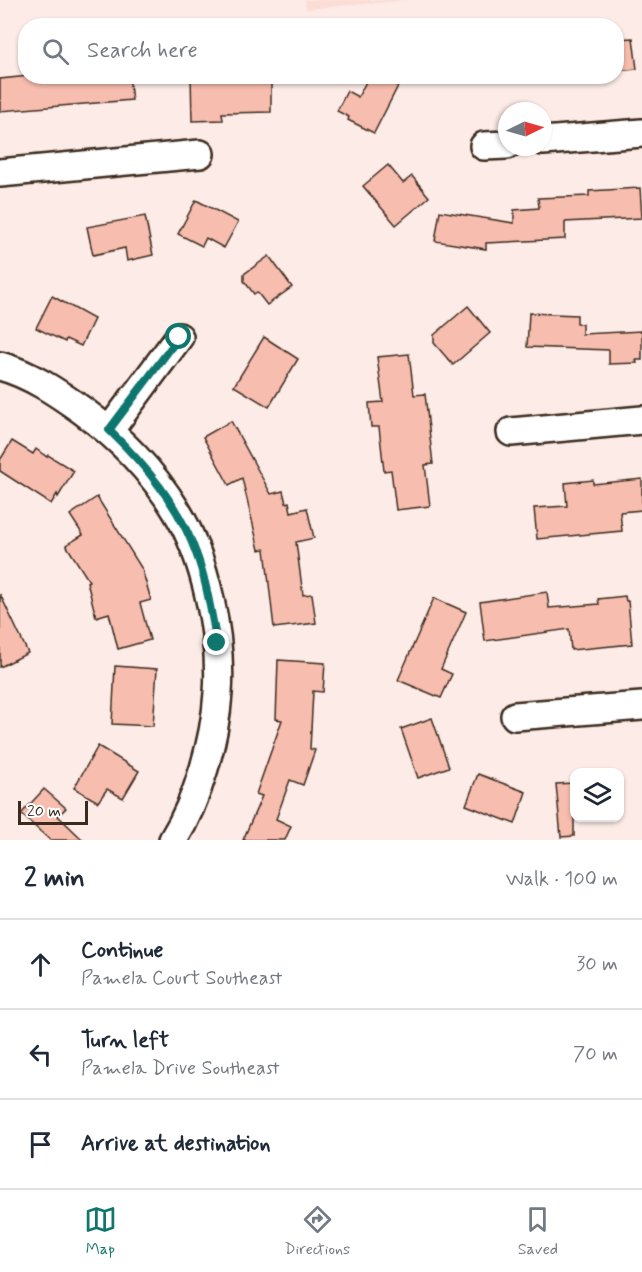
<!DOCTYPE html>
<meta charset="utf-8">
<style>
body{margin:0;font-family:Mynerve,sans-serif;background:#f6f6f7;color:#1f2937}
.controls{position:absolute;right:18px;bottom:18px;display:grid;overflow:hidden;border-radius:12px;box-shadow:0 2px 4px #0004}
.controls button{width:54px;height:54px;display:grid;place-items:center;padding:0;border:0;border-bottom:2px solid #e0e1e3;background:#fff;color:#1f2937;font:30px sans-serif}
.compass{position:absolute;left:498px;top:102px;width:54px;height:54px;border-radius:50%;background:#fff;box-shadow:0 2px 4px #0004;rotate:85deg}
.scale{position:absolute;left:18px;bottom:15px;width:70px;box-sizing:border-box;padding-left:6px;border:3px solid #3b2a1e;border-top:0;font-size:16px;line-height:21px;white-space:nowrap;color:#3b2a1e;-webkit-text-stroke:4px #fff;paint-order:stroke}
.stop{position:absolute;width:18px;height:18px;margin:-14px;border:4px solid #0f766e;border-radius:50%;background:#fff}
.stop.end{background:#0f766e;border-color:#fff;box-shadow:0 2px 6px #0008}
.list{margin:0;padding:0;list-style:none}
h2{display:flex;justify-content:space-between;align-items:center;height:78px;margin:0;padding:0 24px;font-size:26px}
h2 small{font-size:20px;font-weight:400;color:#747a83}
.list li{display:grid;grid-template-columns:39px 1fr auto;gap:18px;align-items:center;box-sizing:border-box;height:90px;padding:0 24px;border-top:2px solid #e0e1e3}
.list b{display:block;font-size:22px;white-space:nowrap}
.list p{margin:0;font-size:20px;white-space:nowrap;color:#747a83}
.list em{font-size:20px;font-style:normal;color:#747a83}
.icon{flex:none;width:33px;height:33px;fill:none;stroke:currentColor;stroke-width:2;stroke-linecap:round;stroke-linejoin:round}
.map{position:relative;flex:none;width:642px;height:840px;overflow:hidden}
.search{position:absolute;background:#fff;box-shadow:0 2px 4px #0004;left:18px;right:18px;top:18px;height:66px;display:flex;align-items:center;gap:15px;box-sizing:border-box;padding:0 21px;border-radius:24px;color:#747a83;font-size:22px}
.sheet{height:348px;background:#fff}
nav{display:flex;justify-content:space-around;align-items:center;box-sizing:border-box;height:84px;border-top:2px solid #e0e1e3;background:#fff;font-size:16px;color:#747a83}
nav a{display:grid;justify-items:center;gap:3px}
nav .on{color:#0f766e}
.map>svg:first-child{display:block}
.built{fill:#fbddd6}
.building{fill:#f7bdaf;stroke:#3b2a1e;stroke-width:1.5}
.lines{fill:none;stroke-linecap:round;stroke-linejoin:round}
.minor-casing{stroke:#3b2a1e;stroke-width:32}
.minor{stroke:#fff;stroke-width:27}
.route{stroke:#0f766e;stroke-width:8}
</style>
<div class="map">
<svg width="642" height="840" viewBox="0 0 642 840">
<rect width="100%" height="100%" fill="#fdebe7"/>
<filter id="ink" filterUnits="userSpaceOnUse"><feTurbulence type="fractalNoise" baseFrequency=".0167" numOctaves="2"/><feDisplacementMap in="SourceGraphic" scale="12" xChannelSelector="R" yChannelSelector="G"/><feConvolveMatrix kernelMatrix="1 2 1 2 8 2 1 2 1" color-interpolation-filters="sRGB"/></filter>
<g filter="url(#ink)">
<path class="built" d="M305 0H409L306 9Z"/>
<g class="building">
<path d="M633 38 637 69 616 71V39Z"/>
<path d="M29 76H41V79L61 76H129L132 100 0 111V79Z"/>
<path d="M191 76H271V112L222 113 223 120 192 121Z"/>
<path d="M369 76H379L398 86 374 133 348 120 349 117 337 111 347 91 358 97Z"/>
<path d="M388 165 403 183 412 176 429 197 396 225 363 186Z"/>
<path d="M640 188 642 218 565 222V239L486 243V249L435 241 440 211 514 223V210L539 208 538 198 589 196V191Z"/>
<path d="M196 200 238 222 224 248 206 238 202 246 178 234Z"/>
<path d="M145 216 153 255 127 261 125 248 93 255 87 227Z"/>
<path d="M269 256 292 287 267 305 257 292 254 294 244 281V274Z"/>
<path d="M52 296 94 319 81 346 66 339 65 342 36 328Z"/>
<path d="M468 306 490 333 453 365 434 343V335Z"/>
<path d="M529 313 577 315V323L582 324V334L642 331V360H636L637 363 609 364V350L527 347Z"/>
<path d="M264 337 298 359 269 407 234 386Z"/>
<path d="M409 354 414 395 425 394 433 464 425 465 430 506 396 510 391 470 384 471 379 427H371L369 403 383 402 377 357Z"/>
<path d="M231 421 271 494 283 491 286 503 289 502 291 512 307 508 314 538 296 542 303 595 312 594 316 623 274 628 265 549 259 550 242 478 229 485 203 437Z"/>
<path d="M12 441 33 454 36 449 47 457 48 455 74 471 58 497 57 494 51 504 0 471V460Z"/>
<path d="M642 479V510L620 512 622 531 537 539 534 508 567 506 565 483 593 480V484Z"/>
<path d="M97 497 142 569 151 600 140 603 150 640 118 649 109 613 96 617 87 582 89 581 66 545 83 535 70 515Z"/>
<path d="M547 592 549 608 599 604 598 599 625 596 626 601H628L632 644 571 650 569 629 485 641 480 602Z"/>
<path d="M0 594 28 653 0 667Z"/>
<path d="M434 598 466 612 441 669 452 674 441 698 398 680Z"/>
<path d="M278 660 325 663 323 692 313 691 310 749 315 750 303 785 290 780 276 819 291 826 285 840H243L262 796 256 794 282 720 276 719Z"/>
<path d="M115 666 157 669 153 726 112 724Z"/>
<path d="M432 718 449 767 418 778 401 729Z"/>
<path d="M98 746 139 771 123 798 107 789 98 802 74 788Z"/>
<path d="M478 774 526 792 515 824 466 805Z"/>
<path d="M574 783V836L561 837 556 784Z"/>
<path d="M44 789 66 808 58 816 83 840H50L21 814Z"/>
</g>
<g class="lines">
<g class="minor-casing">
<g id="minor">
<path d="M543 141 642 133"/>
<path d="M484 146 507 145"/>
<path d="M0 173 200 154"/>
<path d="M0 366C30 374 58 393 83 411 120 438 152 471 176 510 206 558 222 637 218 693 215 740 198 800 173 840"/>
<path d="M109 431 179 337"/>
<path d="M511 432 642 420"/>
<path d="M515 716 642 706"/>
</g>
</g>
<use href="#minor" class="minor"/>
</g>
</g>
<g class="lines" filter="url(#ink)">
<path class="route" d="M179 337 109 430C146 466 179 505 196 553 207 582 211 613 217 643"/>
</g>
</svg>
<div class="controls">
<button><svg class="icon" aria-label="layers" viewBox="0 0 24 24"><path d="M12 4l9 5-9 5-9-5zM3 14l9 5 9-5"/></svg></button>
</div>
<svg class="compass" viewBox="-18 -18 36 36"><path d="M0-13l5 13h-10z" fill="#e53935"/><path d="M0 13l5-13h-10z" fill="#747a83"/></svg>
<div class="scale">20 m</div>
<div class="stop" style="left:179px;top:337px"></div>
<div class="stop end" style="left:217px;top:643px"></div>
<div class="search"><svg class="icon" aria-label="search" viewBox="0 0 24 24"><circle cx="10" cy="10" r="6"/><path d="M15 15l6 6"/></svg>Search here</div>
</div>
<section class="sheet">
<h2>2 min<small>Walk · 100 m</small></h2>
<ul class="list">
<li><svg class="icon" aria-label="ahead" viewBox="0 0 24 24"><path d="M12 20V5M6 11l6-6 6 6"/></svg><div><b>Continue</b><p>Pamela Court Southeast</p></div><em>30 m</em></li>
<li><svg class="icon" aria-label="left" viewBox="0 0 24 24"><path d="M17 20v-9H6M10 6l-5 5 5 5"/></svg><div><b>Turn left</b><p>Pamela Drive Southeast</p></div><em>70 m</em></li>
<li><svg class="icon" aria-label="arrive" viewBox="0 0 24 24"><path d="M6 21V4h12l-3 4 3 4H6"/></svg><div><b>Arrive at destination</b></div></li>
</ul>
</section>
<nav>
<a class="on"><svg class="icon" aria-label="map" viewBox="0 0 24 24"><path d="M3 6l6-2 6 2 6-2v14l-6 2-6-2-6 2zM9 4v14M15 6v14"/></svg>Map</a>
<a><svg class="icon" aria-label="directions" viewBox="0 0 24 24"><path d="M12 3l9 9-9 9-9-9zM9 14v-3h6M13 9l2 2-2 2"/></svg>Directions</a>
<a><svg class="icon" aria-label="saved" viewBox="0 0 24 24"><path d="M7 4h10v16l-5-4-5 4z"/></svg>Saved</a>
</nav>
